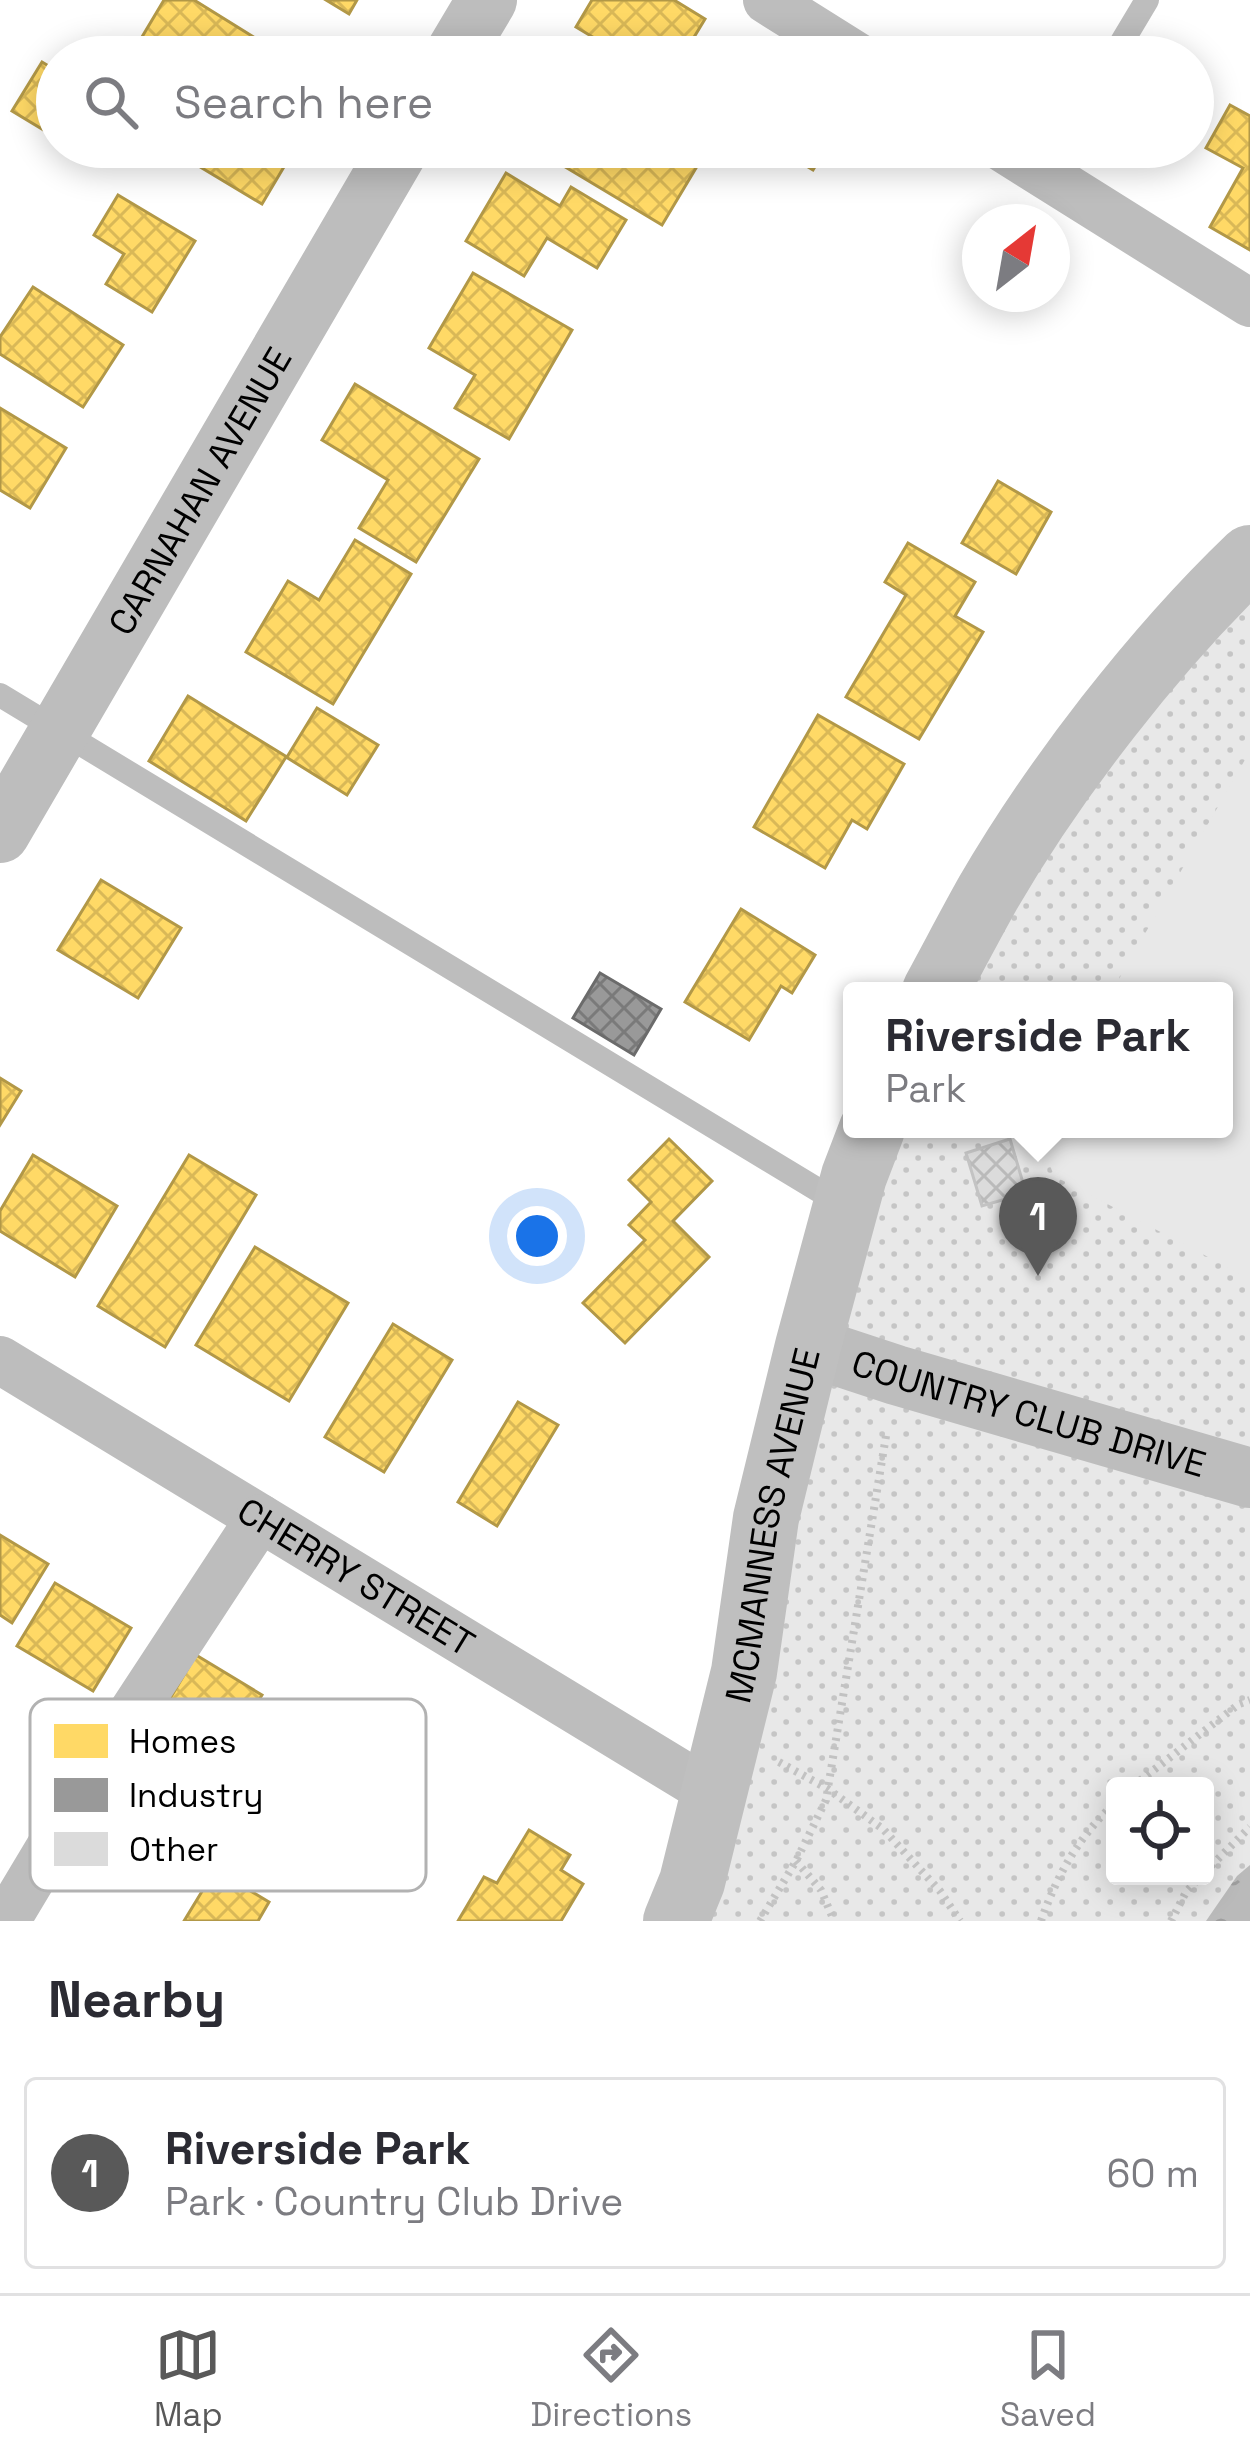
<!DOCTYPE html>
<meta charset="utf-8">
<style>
body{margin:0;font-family:"Space Grotesk",sans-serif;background:#f2f2f3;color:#2b2b33}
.controls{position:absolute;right:36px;bottom:36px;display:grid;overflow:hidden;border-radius:12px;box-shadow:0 6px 30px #0003}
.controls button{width:108px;height:108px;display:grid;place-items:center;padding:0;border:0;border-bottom:3px solid #e1e1e2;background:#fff;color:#2b2b33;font:60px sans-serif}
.compass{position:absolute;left:962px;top:204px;width:108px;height:108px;border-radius:50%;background:#fff;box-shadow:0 6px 30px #0003;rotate:31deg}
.you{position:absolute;left:537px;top:1236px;width:42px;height:42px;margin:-30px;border:9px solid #fff;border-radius:50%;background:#1a73e8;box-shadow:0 0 0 18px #1a73e833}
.badge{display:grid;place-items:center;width:78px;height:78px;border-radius:50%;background:#595959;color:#fff;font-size:39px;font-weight:700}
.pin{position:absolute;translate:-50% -99px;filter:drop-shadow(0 3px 6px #0008)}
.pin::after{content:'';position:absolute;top:63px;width:42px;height:36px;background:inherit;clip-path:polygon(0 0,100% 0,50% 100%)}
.popup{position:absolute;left:843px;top:982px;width:390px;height:156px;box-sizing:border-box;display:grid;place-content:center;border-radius:12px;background:#fff;filter:drop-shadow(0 3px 9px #0005);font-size:39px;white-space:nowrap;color:#7c7c81}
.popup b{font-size:45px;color:#2b2b33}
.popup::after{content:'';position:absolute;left:50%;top:100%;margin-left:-24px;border:24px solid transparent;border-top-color:#fff}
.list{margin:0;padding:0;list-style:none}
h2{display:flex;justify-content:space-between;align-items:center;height:156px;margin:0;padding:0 48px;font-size:51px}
h2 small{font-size:39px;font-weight:400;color:#7c7c81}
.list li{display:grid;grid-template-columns:78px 1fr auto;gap:36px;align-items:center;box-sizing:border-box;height:192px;margin:0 24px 24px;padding:0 24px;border:3px solid #e1e1e2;border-radius:12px}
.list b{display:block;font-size:45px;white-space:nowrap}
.list p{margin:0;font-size:39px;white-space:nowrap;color:#7c7c81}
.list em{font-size:39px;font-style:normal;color:#7c7c81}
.icon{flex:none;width:66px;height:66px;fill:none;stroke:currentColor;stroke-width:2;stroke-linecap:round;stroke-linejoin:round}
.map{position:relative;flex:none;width:1250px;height:1921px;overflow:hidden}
.search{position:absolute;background:#fff;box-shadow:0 6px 30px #0003;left:36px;right:36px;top:36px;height:132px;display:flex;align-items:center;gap:30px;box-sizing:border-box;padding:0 42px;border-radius:66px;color:#7c7c81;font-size:45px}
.sheet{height:372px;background:#fff}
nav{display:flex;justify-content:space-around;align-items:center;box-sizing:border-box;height:168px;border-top:3px solid #e1e1e2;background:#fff;font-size:33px;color:#7c7c81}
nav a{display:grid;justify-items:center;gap:6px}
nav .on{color:#595959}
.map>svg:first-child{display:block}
.grass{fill:url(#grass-dots);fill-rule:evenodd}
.garden{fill:#e8e8e8}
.water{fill:url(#water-ripples)}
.homes{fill:url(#homes-cross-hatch);stroke:#b29847;stroke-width:3}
.industry{fill:url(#industry-cross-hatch);stroke:#6b6b6b;stroke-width:3}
.building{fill:url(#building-cross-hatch);stroke:#c3c3c3;stroke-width:3}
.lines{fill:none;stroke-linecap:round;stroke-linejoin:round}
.path{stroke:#c2c2c2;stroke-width:8;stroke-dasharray:3 6;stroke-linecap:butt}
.service{stroke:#bdbdbd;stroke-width:24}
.minor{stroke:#bdbdbd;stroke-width:48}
.tertiary{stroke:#bdbdbd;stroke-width:60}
.secondary{stroke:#bfbfbf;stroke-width:66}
.labels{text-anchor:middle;stroke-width:12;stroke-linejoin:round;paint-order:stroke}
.street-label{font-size:36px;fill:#000;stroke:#fff}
.key{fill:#fff;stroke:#b2b2b2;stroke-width:3}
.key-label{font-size:33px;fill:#000}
</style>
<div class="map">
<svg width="1250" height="1921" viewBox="0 0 1250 1921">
<defs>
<pattern id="grass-dots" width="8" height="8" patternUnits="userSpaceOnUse" patternTransform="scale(3)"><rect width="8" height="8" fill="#e8e8e8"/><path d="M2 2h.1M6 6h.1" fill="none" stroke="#c5c5c5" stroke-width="1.8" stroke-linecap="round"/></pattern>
<pattern id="water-ripples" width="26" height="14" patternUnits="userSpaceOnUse" patternTransform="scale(3)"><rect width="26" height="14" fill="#bababa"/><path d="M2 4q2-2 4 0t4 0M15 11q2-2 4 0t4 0" fill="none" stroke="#9e9e9e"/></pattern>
<pattern id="homes-cross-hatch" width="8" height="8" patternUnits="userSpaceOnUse" patternTransform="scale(3)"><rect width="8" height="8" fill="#ffd966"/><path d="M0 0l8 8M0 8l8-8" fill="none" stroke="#d9b857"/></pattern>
<pattern id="industry-cross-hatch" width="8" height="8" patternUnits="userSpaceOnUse" patternTransform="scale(3)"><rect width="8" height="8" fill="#999"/><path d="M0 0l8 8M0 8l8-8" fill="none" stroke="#7a7a7a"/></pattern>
<pattern id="building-cross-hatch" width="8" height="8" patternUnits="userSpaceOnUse" patternTransform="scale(3)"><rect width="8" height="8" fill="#dbdbdb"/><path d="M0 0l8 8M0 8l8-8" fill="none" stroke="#bababa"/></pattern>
</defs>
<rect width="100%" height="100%" fill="#fff"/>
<path class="grass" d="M1250 558V1921H676L872 1129H1224V991H935ZM1115 1786H1205V1876H1115Z"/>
<path class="garden" d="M1250 751V1279L1054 1176 1036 1129H1224V991H1112Z"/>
<path class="water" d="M1250 1865V1921H1206L1237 1876Z"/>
<g class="homes">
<path d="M164 0H194L286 57H153L136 47Z"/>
<path d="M326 0H357L349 14Z"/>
<path d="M592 0H674L705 19 682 57H626L576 27Z"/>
<path d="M42 62 57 71V138L12 111Z"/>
<path d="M1230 105 1250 116V250L1210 227 1243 168 1206 148Z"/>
<path d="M167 147H266L288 160 262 204Z"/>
<path d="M532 147H685L702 158 662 225Z"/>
<path d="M775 147H827L813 170Z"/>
<path d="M506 173 560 206 571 187 626 220 597 268 547 238 524 276 466 241Z"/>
<path d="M118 195 195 241 152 312 106 284 124 254 94 235Z"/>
<path d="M473 273 572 330 509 439 455 408 475 375 429 348Z"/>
<path d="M33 287 123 345 83 407 0 354V337Z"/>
<path d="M355 384 479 459 416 562 359 528 388 480 322 440Z"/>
<path d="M0 408 66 448 30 508 0 490Z"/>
<path d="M998 481 1051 512 1016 574 962 543Z"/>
<path d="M355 540 411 574 333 704 246 652 288 581 319 600Z"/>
<path d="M908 543 975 582 955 616 983 632 919 739 846 697 906 595 885 582Z"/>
<path d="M188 696 287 757 317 708 378 745 347 795 286 757 246 821 149 761Z"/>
<path d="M818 715 904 764 867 829 852 820 825 868 754 827Z"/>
<path d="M101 880 181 928 138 998 58 950Z"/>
<path d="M741 909 815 955 792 993 781 986 749 1040 685 1002Z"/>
<path d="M0 1078 21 1091 0 1125Z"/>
<path d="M669 1139 712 1181 673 1221 709 1257 625 1343 583 1303 645 1240 629 1225 651 1202 629 1180Z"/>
<path d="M33 1155 117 1206 75 1277 0 1231V1211Z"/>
<path d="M189 1155 256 1195 165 1347 98 1306Z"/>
<path d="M255 1247 348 1303 289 1401 196 1345Z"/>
<path d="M393 1324 452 1360 384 1472 325 1437Z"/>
<path d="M518 1402 558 1425 497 1526 458 1502Z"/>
<path d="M0 1535 48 1564 12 1623 0 1615Z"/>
<path d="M55 1583 131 1628 93 1691 17 1646Z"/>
<path d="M196 1655 262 1695 198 1802 132 1762Z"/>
<path d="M303 1723 371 1764 312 1862 244 1821Z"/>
<path d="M529 1830 570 1855 561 1870 583 1884 561 1921H458L484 1877 497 1883Z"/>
<path d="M215 1870 269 1902 258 1921H184Z"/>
</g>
<g class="industry">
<path d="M1146 40 1177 57H1137Z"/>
<path d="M600 973 661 1009 634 1055 573 1018Z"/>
</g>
<path class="building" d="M1010 1139 1026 1193 982 1206 966 1153Z"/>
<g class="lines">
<g class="path">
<path d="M779 1762 828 1789 883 1829 940 1891 960 1921"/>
<path d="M1133 1786 1239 1704 1250 1700"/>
<path d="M796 1861 821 1890 834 1921"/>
<path d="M1205 1872 1250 1827"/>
<path d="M760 1921 796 1861 826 1800 887 1430"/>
<path d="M1041 1921C1057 1875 1079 1836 1115 1803"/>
<path d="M1171 1921 1186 1892 1201 1876"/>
</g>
<g class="service">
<path d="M1113 57 1147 0"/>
<path d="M0 695 843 1205"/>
</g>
<g class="minor">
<path d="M767 0 858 57"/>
<path d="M1001 147 1250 303"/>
<path id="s1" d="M0 1360 714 1794"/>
<path d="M6 1921 115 1739 260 1518"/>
</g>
<g class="tertiary">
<path d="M453 57 487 0"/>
<path id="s2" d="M0 833 400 147"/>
<path id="s3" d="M808 1346 896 1375 1250 1478"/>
</g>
<g class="secondary">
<path d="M935 991C953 958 970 925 988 893 1055 778 1154 650 1250 558"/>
<path id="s4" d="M676 1921 692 1882 744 1672 766 1518 808 1346 854 1176 872 1129"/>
</g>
</g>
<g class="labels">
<g class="street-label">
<text dy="13" stroke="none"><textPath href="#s2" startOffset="396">CARNAHAN AVENUE</textPath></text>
<text dy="13" stroke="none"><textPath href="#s3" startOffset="231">COUNTRY CLUB DRIVE</textPath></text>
<text dy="13" stroke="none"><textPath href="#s4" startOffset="408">MCMANNESS AVENUE</textPath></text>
<text dy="13" stroke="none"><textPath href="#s1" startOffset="417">CHERRY STREET</textPath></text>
</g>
</g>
<rect x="30" y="1699" width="396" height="192" rx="18" class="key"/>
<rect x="54" y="1724" width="54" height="34" fill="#ffd966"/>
<rect x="54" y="1778" width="54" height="34" fill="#999"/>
<rect x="54" y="1832" width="54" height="34" fill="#dbdbdb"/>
<g class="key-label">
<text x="129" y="1753">Homes</text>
<text x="129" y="1807">Industry</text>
<text x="129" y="1861">Other</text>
</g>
</svg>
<div class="controls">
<button><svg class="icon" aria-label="locate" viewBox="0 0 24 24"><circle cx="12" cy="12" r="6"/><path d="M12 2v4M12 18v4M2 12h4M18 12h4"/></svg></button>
</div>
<svg class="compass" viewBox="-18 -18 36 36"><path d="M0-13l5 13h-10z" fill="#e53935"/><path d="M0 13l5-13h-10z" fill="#7c7c81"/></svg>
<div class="you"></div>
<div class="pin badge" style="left:1038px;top:1276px">1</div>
<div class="popup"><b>Riverside Park</b>Park</div>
<div class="search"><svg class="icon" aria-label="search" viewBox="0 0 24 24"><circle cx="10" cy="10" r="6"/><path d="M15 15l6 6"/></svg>Search here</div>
</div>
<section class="sheet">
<h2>Nearby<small></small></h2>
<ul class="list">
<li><span class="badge">1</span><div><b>Riverside Park</b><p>Park · Country Club Drive</p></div><em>60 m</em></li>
</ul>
</section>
<nav>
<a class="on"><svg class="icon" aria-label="map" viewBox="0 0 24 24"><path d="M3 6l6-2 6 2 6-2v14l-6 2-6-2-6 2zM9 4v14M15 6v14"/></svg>Map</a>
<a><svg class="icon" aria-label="directions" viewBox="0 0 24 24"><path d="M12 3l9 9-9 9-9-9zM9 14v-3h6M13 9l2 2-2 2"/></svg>Directions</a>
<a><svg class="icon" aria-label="saved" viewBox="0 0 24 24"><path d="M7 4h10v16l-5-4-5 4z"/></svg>Saved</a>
</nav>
